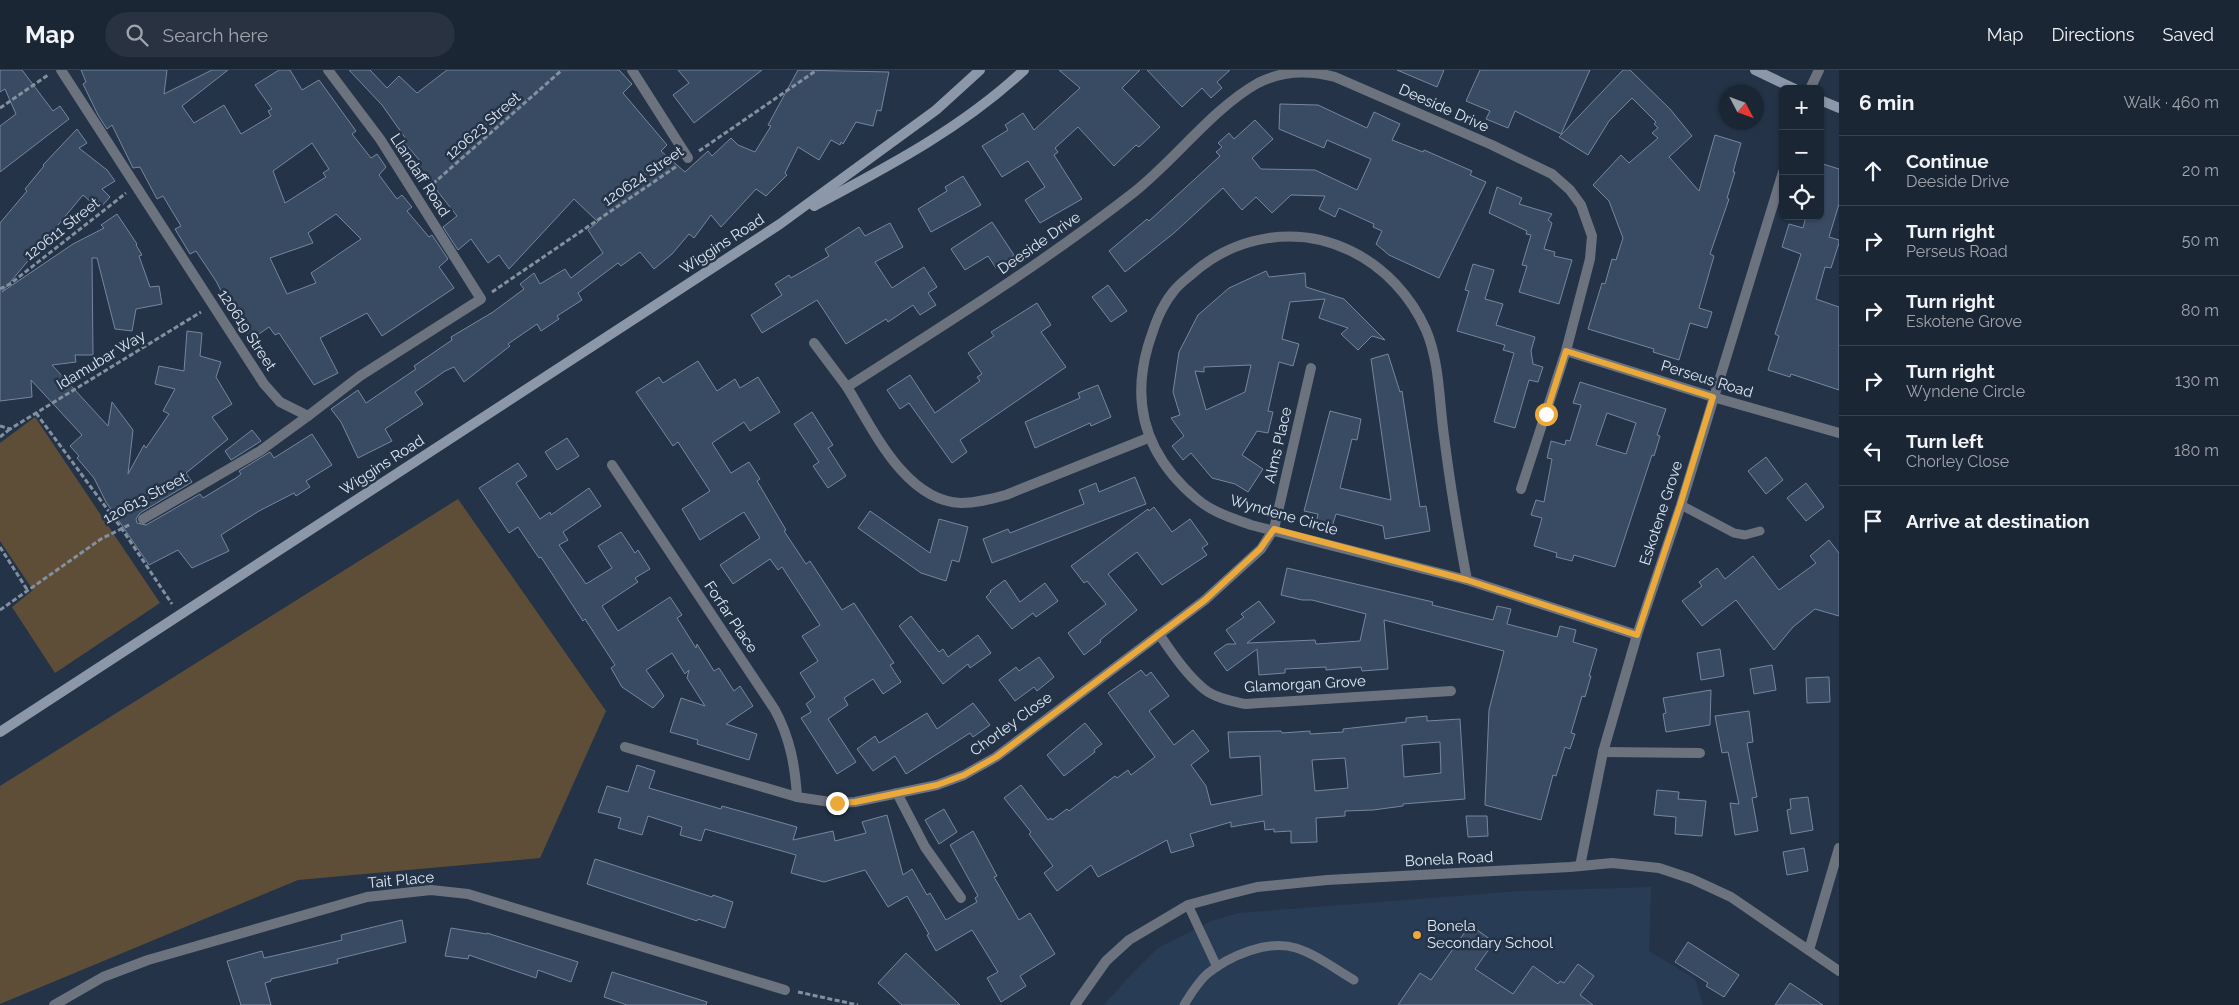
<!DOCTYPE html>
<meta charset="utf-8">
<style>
body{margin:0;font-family:Raleway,sans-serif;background:#283241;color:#f1f3f6}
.controls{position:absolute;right:15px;top:15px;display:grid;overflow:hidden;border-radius:8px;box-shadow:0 1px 4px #0004}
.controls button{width:45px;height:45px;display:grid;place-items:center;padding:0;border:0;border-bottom:1px solid #394350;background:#1b2635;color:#f1f3f6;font:25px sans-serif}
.compass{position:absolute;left:1719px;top:15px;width:45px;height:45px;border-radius:50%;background:#1b2635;box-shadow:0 1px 4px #0004;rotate:131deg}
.stop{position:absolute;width:15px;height:15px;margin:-11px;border:4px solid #eba93a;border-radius:50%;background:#fff}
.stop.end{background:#eba93a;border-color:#fff;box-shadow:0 1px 5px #0008}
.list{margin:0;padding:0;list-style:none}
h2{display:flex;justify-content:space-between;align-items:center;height:65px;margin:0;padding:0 20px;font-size:21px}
h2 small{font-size:16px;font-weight:400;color:#a0a5ad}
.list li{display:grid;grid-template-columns:32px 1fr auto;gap:15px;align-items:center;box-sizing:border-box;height:70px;padding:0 20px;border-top:1px solid #394350}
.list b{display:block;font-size:19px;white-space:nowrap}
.list p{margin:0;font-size:16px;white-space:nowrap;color:#a0a5ad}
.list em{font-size:16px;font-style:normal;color:#a0a5ad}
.icon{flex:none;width:28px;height:28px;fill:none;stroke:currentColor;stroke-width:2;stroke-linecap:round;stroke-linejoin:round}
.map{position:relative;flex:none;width:1839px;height:935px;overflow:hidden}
header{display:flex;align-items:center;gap:30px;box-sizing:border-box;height:70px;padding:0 25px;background:#1b2635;border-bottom:1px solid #394350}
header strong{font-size:24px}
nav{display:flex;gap:28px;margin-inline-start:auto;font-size:18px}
.search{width:350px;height:45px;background:#283241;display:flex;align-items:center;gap:12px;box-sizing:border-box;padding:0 18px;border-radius:28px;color:#a0a5ad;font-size:19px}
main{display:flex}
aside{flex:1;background:#1b2635}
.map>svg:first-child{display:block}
.built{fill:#293c56}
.green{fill:#5f4e37}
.building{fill:#394b63;stroke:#75869e;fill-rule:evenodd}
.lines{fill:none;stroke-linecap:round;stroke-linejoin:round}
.path{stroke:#8390a0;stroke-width:3;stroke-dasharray:5 2.5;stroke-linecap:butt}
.lane{stroke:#6c737e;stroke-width:9}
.street{stroke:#6c737e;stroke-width:10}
.secondary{stroke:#8c98a9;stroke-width:10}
.route{stroke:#eba93a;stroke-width:6}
.poi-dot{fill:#eba93a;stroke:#243347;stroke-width:2}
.labels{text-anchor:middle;stroke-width:5;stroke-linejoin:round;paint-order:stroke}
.street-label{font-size:15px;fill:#dfe9f6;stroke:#243347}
.poi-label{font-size:15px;fill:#dfe9f6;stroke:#243347;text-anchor:start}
</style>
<header>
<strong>Map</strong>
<div class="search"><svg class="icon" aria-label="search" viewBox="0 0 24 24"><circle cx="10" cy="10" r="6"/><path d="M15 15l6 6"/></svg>Search here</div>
<nav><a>Map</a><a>Directions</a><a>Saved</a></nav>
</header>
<main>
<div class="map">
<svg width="1839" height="935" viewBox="0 0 1839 935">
<rect width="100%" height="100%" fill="#243347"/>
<path class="built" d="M1651 817 1649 881 1695 909 1703 935H1104L1125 911 1158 878 1211 851 1239 843 1521 821Z"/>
<g class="green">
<path d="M35 347 160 533 55 603 12 537 33 520 0 471V373Z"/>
<path d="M458 429 606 641 540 788 298 810 0 934V716Z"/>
</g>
<g class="building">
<path d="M0 0H22L53 41 60 36 69 49 0 102V56L16 44 5 19 0 22Z"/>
<path d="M81 0H167L164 24 212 0H228L182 36 194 53 224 35 241 64 271 46 268 41 272 39 255 15 279 0H290L302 20 319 10 356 61 352 64 371 88 377 84 386 97 379 105 397 129 402 125 412 137 407 141 429 167 432 165 448 189 439 197 454 218 382 266 367 243 320 268 338 303 314 315 279 263 275 265 269 257 249 271 238 241 235 248 216 211 196 181 190 184 175 159 181 156 163 126 157 129 140 97 133 98 112 55 107 59 98 45 83 14 86 12ZM312 73 329 99 323 103 326 107 285 133 273 101ZM336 144 361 169 311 203 316 213 287 224 270 188 313 173 308 163Z"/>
<path d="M349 0H370L387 18 399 6 417 23 447 0H619L632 14 623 23 667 75 661 81 685 102 708 81 712 86 731 68 738 75 755 82 771 56 768 55 798 0 889 2 881 41 877 40 873 56 856 52 843 74 841 72 840 75 831 70 819 90 798 77 785 103 787 105 766 126 756 119 721 157 711 145 694 168 689 164 672 184 654 199 640 182 621 196 618 193 578 223 582 230 557 246 559 249 541 261 537 254 508 274 510 276 464 312 454 297 445 301 415 322 423 334 385 359 392 371 358 388 341 352 331 339 358 320 366 333 416 299 414 296 452 270 451 267 493 242 524 219 520 214 534 203 540 214 565 199 571 208 603 183 588 160 598 152 574 129 509 199 499 185 488 193 471 169 458 180 443 157 457 146 416 94 420 91 403 71 406 69 382 35Z"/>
<path d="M678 0H762L694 53 673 25 689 13Z"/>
<path d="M1059 0H1140L1122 18 1160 57 1139 77 1136 75 1114 96 1078 57 1055 78 1058 82 1054 85 1082 129 1040 153 1025 130 1045 117 1028 91 1002 107 982 76 1008 60 1005 55 1023 43 1034 60 1080 18Z"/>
<path d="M1147 0H1230L1217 12 1222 18 1211 28 1202 18 1182 37Z"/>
<path d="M1397 0H1444L1437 17Z"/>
<path d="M1480 0H1590L1561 64 1515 41 1508 58 1486 49 1490 41 1466 31Z"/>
<path d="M1623 0H1630L1670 39 1692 66 1669 87 1699 121 1715 65 1741 73 1733 102H1735L1727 128 1729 129 1710 184 1714 186 1699 238 1712 242 1707 258 1690 253 1679 290 1653 282 1654 279 1588 259 1602 213 1605 214 1612 189 1616 190 1623 168 1609 131 1593 115 1621 85 1629 93 1658 68 1652 63 1658 58 1654 54 1656 52 1632 28 1609 51 1588 85 1559 67Z"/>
<path d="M1280 34 1318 35 1367 58 1374 42 1400 54 1392 70 1423 82 1424 80 1472 101 1470 105 1486 112 1439 208 1389 185 1376 174 1382 161 1373 157 1374 154 1339 138 1335 147 1319 139 1325 126 1291 125 1272 143 1256 127 1242 140 1223 118 1174 163 1125 202 1109 181 1147 149 1149 151 1220 86 1216 82 1222 77 1218 73 1229 63 1234 69 1255 50 1273 69 1252 88 1261 99 1315 100 1357 120 1371 89 1327 70 1324 78 1279 59Z"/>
<path d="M77 59 87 73 79 78 107 100 115 111 102 119 110 127 99 139 83 125 2 222 73 174 104 158 101 155 117 144 137 174 136 175 142 185 139 186 150 217 159 216 162 234 136 239 132 261 115 259 97 188H92L93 285H75L76 292 52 295 108 356 112 332 133 360 128 404 144 375 146 378 169 344 163 341 175 319 155 314 159 296 184 301 187 261 202 263 200 286 221 292 216 307 232 334 212 347 228 369 186 403 192 412 140 443 136 449 137 453 146 455 200 424 203 428 236 408 241 404 239 401 270 382 274 388 312 364 332 395 306 411 310 417 296 426 294 423 259 441 221 465 229 481 192 498 178 480 149 495 106 432 94 408 77 388 79 386 70 376 82 365 31 310 32 327 0 331V153L27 121 25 119 44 96 43 95Z"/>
<path d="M1820 93 1839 99V134L1829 167 1839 170V173L1831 198 1825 197 1816 229 1839 237V320L1791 304 1790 307 1768 300 1779 266 1775 264 1801 184 1782 177 1789 154 1803 158 1806 146H1820Z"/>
<path d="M963 106 981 135 931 162 918 139 947 121 945 117Z"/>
<path d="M1497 117 1522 128 1519 134 1552 144 1548 150 1552 153 1544 179 1555 182 1554 186 1572 190 1559 234 1519 222 1527 196 1522 195 1531 165 1526 164 1527 161 1489 143Z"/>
<path d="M992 152 1014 185 996 198 988 186 965 200 951 179Z"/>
<path d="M890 153 903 177 875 192 892 218 924 197 937 217 928 223 936 235 920 245 913 235 888 252 886 249 846 274 817 230 762 263 751 245 782 225 775 214 789 205 791 208 829 186 825 179 859 157 865 166Z"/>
<path d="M1473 194 1494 200 1485 229 1503 234 1496 255 1535 267 1531 281 1533 294 1543 297 1538 312 1529 310 1515 358 1494 352 1514 283 1503 280 1505 275 1457 261 1469 221 1465 220Z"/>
<path d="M1266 201 1269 207 1305 203 1306 217 1344 229 1385 270 1372 266 1358 280 1341 264 1348 258 1319 248 1325 229 1290 232 1282 269 1299 274 1293 296 1279 292 1268 341 1273 342 1268 363 1257 361 1242 385 1263 399 1248 422 1235 414 1212 408 1191 383 1183 390 1172 376 1184 366 1171 348 1180 345 1173 322 1179 282 1198 245 1229 218ZM1251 295 1245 322 1206 340 1195 301 1204 302V297Z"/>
<path d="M1108 215 1127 241 1111 252 1092 227Z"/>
<path d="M1037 233 1051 255 1041 262 1066 297 960 370 967 382 952 393 909 333 900 339 887 320 910 305 935 343 980 311 977 307 982 304 968 283 994 266 991 262Z"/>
<path d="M1388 284 1400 322 1402 321 1420 437 1426 436 1430 461 1385 469 1383 456 1336 444 1332 457 1316 453 1318 444 1304 441 1330 341 1361 349 1357 370 1352 369 1340 418 1391 430 1371 289Z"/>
<path d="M698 291 717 321 735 309 740 318 758 307 780 342 750 361 744 352 712 373 731 403 749 392 760 409 757 411 786 460 784 461 806 494 810 491 842 540 854 533 894 593 890 595 901 612 883 624 873 609 844 628 848 635 828 649 856 692 837 704 801 648 811 642 806 634 815 627 800 603 818 591 802 566 820 555 782 497 778 500 770 489 733 514 720 495 760 468 744 442 700 470 682 439 710 421 678 372 673 376 636 322 659 307 663 313Z"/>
<path d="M1580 312 1666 339 1657 365 1660 366 1654 386 1652 385 1615 497 1574 485 1572 491 1556 487 1557 483 1534 476 1542 448 1531 445 1536 430 1544 432 1552 389 1547 388 1551 371 1565 375 1566 370 1570 371 1581 335 1573 333ZM1607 343 1636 353 1626 384 1596 375Z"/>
<path d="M1098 315 1111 347 1091 356 1090 353 1035 378 1025 352 1080 328 1078 323Z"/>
<path d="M812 342 833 375 828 378 846 406 828 418 813 396 819 392 794 354Z"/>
<path d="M252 360 261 371 231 390 225 381Z"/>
<path d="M567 368 579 386 557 400 545 382Z"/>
<path d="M1766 387 1783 410 1766 424 1748 401Z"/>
<path d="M518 393 527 406 516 413 540 449 550 442 551 445 589 418 601 436 563 462 568 470 559 475 586 514 612 498 598 476 621 462 635 483 638 480 650 499 635 508 638 512 602 536 618 561 670 527 682 545 677 548 696 578 697 574 714 601 719 598 734 621 740 616 753 636 726 654 757 664 749 690 697 674 698 670 670 662 681 628 705 636 687 608 689 600 685 604 672 583 646 600 664 626 653 638 622 617 611 598 615 595 585 549 583 551 541 487 539 488 518 457 509 463 479 418Z"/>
<path d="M1135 407 1146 434 992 493 983 469 1008 459 1010 463 1084 434 1079 420 1096 413 1099 422Z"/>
<path d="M1806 413 1824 437 1806 451 1787 428Z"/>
<path d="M1154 437 1172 462 1190 449 1208 474 1202 478 1207 485 1162 515 1137 482 1108 504 1137 540 1100 570 1101 572 1084 585 1068 563 1106 534 1087 511 1084 513 1071 496 1148 439 1149 441Z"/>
<path d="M870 441 930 483 939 449 968 457 959 492 952 490 946 511 921 503 858 458Z"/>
<path d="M1829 470 1839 483V546L1815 539 1793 557 1774 580 1736 530 1702 556 1682 531 1702 516 1699 512 1717 498 1725 509 1753 486 1779 520 1816 493 1810 486Z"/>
<path d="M1287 498 1433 532 1432 535 1493 550 1497 536 1511 539 1507 554 1557 567 1560 556 1576 560 1573 572 1597 579 1589 606H1591L1585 627 1582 626 1571 663 1575 664 1570 679 1565 677 1556 706 1553 705 1541 750 1485 735 1489 640 1504 581 1384 550 1388 599 1362 601 1361 597 1326 600V597L1285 599V603L1259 605 1257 579 1227 601 1214 583 1227 574H1236L1226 560 1244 547 1241 544 1259 531 1275 552 1247 573 1315 570 1316 574 1360 571 1366 544 1312 530H1302L1281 525Z"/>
<path d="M1005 510 1020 532 1045 513 1058 531 1036 547 1033 543 1012 559 986 527 991 522 990 521Z"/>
<path d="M911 546 939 582 943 579 948 587 978 565 991 583 970 598 968 594 943 614 899 556Z"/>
<path d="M1720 579 1724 606 1701 610 1697 583Z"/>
<path d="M1039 587 1054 607 1037 621 1034 617 1015 631 999 610 1016 597 1019 601Z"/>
<path d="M1772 595 1776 620 1754 624 1750 599Z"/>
<path d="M1141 600 1146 606 1151 602 1169 626 1149 641 1174 675 1193 660 1209 681 1191 695 1206 716 1211 735 1262 725 1260 686 1230 688 1228 662 1281 661 1282 663 1310 661V664L1343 662V659L1406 652V648L1427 646V651L1460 649 1465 729 1403 734V736L1373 740 1345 741V746L1316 748 1317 772 1291 773V761L1274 762V759L1265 760 1264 751 1231 757V752L1190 764 1194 776 1171 783 1167 770 1098 807 1091 795 1057 821 1044 803 1053 796 1029 764 1031 762 1004 728 1021 715 1048 750 1051 748 1052 750 1067 739 1069 741 1115 706 1117 708 1128 700 1131 705 1155 687 1108 623ZM1440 672 1441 703 1404 707 1402 675ZM1345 688 1348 718 1315 721 1312 690Z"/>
<path d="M1829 607 1830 632 1807 633 1806 608Z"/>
<path d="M1711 620 1710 655 1666 662 1663 644 1666 643 1663 628Z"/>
<path d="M973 633 990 655 973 667 970 663 906 704 895 686 873 701 857 679 875 666 879 673 927 643 937 659Z"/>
<path d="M1749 641 1753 672 1747 673 1757 727 1752 728 1758 761 1735 765 1730 733 1739 734 1728 682 1722 683 1715 646Z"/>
<path d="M1085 653 1102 674 1094 680 1095 682 1064 706 1047 685Z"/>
<path d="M637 695 655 701 649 718 721 739 722 736 797 757 793 770 833 761 835 771 866 763 862 752 887 745 903 805 912 799 927 825 930 823 946 850 977 832 975 828 978 826 950 775 973 761 997 806 994 807 1019 850 1030 843 1055 884 1020 906 1026 916 1001 932 987 908 998 902 972 860 936 881 927 865 929 864 907 826 888 837 865 800 824 812 791 803 796 785 705 759 701 771 680 765 682 757 648 746 642 765 618 758 621 748 598 742 607 716 628 722Z"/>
<path d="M1657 720 1679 722 1678 729 1706 731 1702 766 1675 764 1676 747 1654 745Z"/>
<path d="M1808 727 1813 760 1791 764 1787 740 1791 739 1790 729Z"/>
<path d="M944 739 957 762 939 774 925 750Z"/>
<path d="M1466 746H1487L1488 766 1468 767Z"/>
<path d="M1804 778 1808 801 1787 805 1783 782Z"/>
<path d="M595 789 712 827 713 825 733 832 725 858 698 849 697 851 587 814Z"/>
<path d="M402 850 406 872 337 889 338 893 271 909V911L265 913 271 935H241L227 891 262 881 264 888 308 878 342 870 341 865Z"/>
<path d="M1470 855 1494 872 1475 899 1513 924 1533 896 1558 914 1560 911 1564 913 1578 894 1594 906 1580 925 1593 935H1398L1420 903 1431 910Z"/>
<path d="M451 858 487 864V863L578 892 571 912 538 900 536 908 469 885 468 889 445 886Z"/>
<path d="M1688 872 1739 905 1724 927 1706 916 1708 913 1675 892Z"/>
<path d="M906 883 960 935H902L878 913Z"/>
<path d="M612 902 707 932 706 935H627L604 927Z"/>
<path d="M1790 913 1823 935H1775Z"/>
</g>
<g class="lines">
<g class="path">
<path d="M0 38 48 5"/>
<path d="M699 81 817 0"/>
<path d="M427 119 562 0"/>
<path d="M0 219 10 214 126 123"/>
<path d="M492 222 677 96"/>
<path d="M36 343 122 459 172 534"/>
<path d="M0 356 10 359 201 242"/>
<path d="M0 367 10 359"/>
<path d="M0 477 28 521"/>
<path d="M0 540 101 469 131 454"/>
<path d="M798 922 858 935"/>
</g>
<g class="lane">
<path d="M1681 435 1734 463 1745 465 1760 461"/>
<path d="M1188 835 1217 897"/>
<path d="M1184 935C1191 924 1197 913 1207 904 1229 886 1268 869 1296 878 1316 884 1335 899 1354 910"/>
</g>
<g class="street">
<path d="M61 0 264 314 280 332 308 346 360 306 481 229 380 69 328 0"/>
<path d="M632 0 688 88"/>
<path d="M1810 19 1819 0"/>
<path d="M814 273 847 317"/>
<path d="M1566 281 1713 327 1839 363"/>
<path d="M1148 368 1006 425C991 429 977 433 961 433 905 431 873 359 847 317 944 255 1042 194 1133 123 1174 91 1213 38 1258 13 1283 0 1308 0 1335 7L1492 75 1552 104 1570 120 1581 135 1592 166 1590 189 1566 281 1521 419"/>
<path d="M612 395 775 640C790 668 795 695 797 727"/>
<path d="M143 449 260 381 308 346"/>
<path d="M1467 510C1458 462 1450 414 1444 366 1439 332 1440 293 1426 260 1411 226 1384 197 1351 181 1298 155 1236 165 1192 204 1185 210 1178 215 1173 222 1160 238 1154 257 1148 276 1130 338 1148 388 1197 429 1212 442 1232 448 1251 455L1467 510 1637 565"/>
<path d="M1159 564C1172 583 1186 604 1204 619 1215 628 1232 631 1245 634L1451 621"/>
<path d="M625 677 797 727 837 733 855 732 937 715 964 705 996 687 1205 530 1261 479 1274 459 1311 298"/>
<path d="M1603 682 1700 683"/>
<path d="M897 723 925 777 961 828"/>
<path d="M1580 796 1603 682 1637 565 1681 435 1783 102"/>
<path d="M1809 880 1839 778"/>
<path d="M54 935 103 907 148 890 367 827 431 820 468 824 785 920"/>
<path d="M1075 935 1106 891 1129 870 1188 835 1225 825 1257 817 1327 810 1570 797 1612 793 1659 798 1692 809 1731 827 1839 901"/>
</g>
<g class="secondary">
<path d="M1755 0 1795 19"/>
<path d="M1820 30 1839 38"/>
<path d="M814 136C889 96 962 58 1024 0"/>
<path d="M0 662 780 154 936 40 980 0"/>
</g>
</g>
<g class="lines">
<path class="route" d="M837 733 855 732 937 715 964 705 996 687 1205 530 1260 479 1274 459 1467 510 1637 565 1680 435 1713 327 1566 281 1546 344"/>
</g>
<circle class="poi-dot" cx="1417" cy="865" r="5"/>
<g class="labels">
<g class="street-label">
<text transform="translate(1444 38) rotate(24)" y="5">Deeside Drive</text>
<text transform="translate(483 56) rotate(-41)" y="5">120623 Street</text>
<text transform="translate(420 105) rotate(57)" y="5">Llandaff Road</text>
<text transform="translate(643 106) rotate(-34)" y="5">120624 Street</text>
<text transform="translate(62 159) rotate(-38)" y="5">120611 Street</text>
<text transform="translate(1039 173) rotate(-35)" y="5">Deeside Drive</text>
<text transform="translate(722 174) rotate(-33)" y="5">Wiggins Road</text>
<text transform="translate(247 260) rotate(57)" y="5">120619 Street</text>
<text transform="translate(101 290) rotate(-31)" y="5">Idamubar Way</text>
<text transform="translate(1707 309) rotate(17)" y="5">Perseus Road</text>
<text transform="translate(1278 375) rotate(-77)" y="5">Alms Place</text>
<text transform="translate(382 395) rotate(-33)" y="5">Wiggins Road</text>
<text transform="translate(145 428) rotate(-28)" y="5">120613 Street</text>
<text transform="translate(1661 443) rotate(-72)" y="5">Eskotene Grove</text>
<text transform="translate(1284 445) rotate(16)" y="5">Wyndene Circle</text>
<text transform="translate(731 547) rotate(56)" y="5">Forfar Place</text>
<text transform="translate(1305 614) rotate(-3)" y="5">Glamorgan Grove</text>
<text transform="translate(1011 654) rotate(-36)" y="5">Chorley Close</text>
<text transform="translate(1449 789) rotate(-3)" y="5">Bonela Road</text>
<text transform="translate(401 810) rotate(-5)" y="5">Tait Place</text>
</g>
<g class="poi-label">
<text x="1427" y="861">Bonela<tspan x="1427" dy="17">Secondary School</tspan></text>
</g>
</g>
</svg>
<div class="controls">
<button>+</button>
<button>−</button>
<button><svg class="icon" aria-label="locate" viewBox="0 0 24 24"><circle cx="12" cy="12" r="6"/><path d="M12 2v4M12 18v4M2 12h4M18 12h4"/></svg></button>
</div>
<svg class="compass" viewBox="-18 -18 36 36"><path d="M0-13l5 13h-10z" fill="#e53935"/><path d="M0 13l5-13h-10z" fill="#a0a5ad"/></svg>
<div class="stop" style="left:1546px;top:344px"></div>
<div class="stop end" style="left:837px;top:733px"></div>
</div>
<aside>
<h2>6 min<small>Walk · 460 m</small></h2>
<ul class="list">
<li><svg class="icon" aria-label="ahead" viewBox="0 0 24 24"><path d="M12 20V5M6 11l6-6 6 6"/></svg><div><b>Continue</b><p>Deeside Drive</p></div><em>20 m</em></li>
<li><svg class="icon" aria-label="right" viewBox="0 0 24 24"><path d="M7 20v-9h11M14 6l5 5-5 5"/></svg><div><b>Turn right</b><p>Perseus Road</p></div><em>50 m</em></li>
<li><svg class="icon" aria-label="right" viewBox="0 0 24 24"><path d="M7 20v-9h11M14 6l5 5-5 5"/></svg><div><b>Turn right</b><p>Eskotene Grove</p></div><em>80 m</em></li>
<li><svg class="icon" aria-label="right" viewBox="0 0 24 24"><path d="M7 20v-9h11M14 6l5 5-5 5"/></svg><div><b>Turn right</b><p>Wyndene Circle</p></div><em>130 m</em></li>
<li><svg class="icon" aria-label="left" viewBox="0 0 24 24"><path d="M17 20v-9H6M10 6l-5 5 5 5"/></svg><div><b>Turn left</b><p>Chorley Close</p></div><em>180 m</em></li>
<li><svg class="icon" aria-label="arrive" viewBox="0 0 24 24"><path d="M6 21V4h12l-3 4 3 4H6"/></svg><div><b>Arrive at destination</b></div></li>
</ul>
</aside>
</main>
